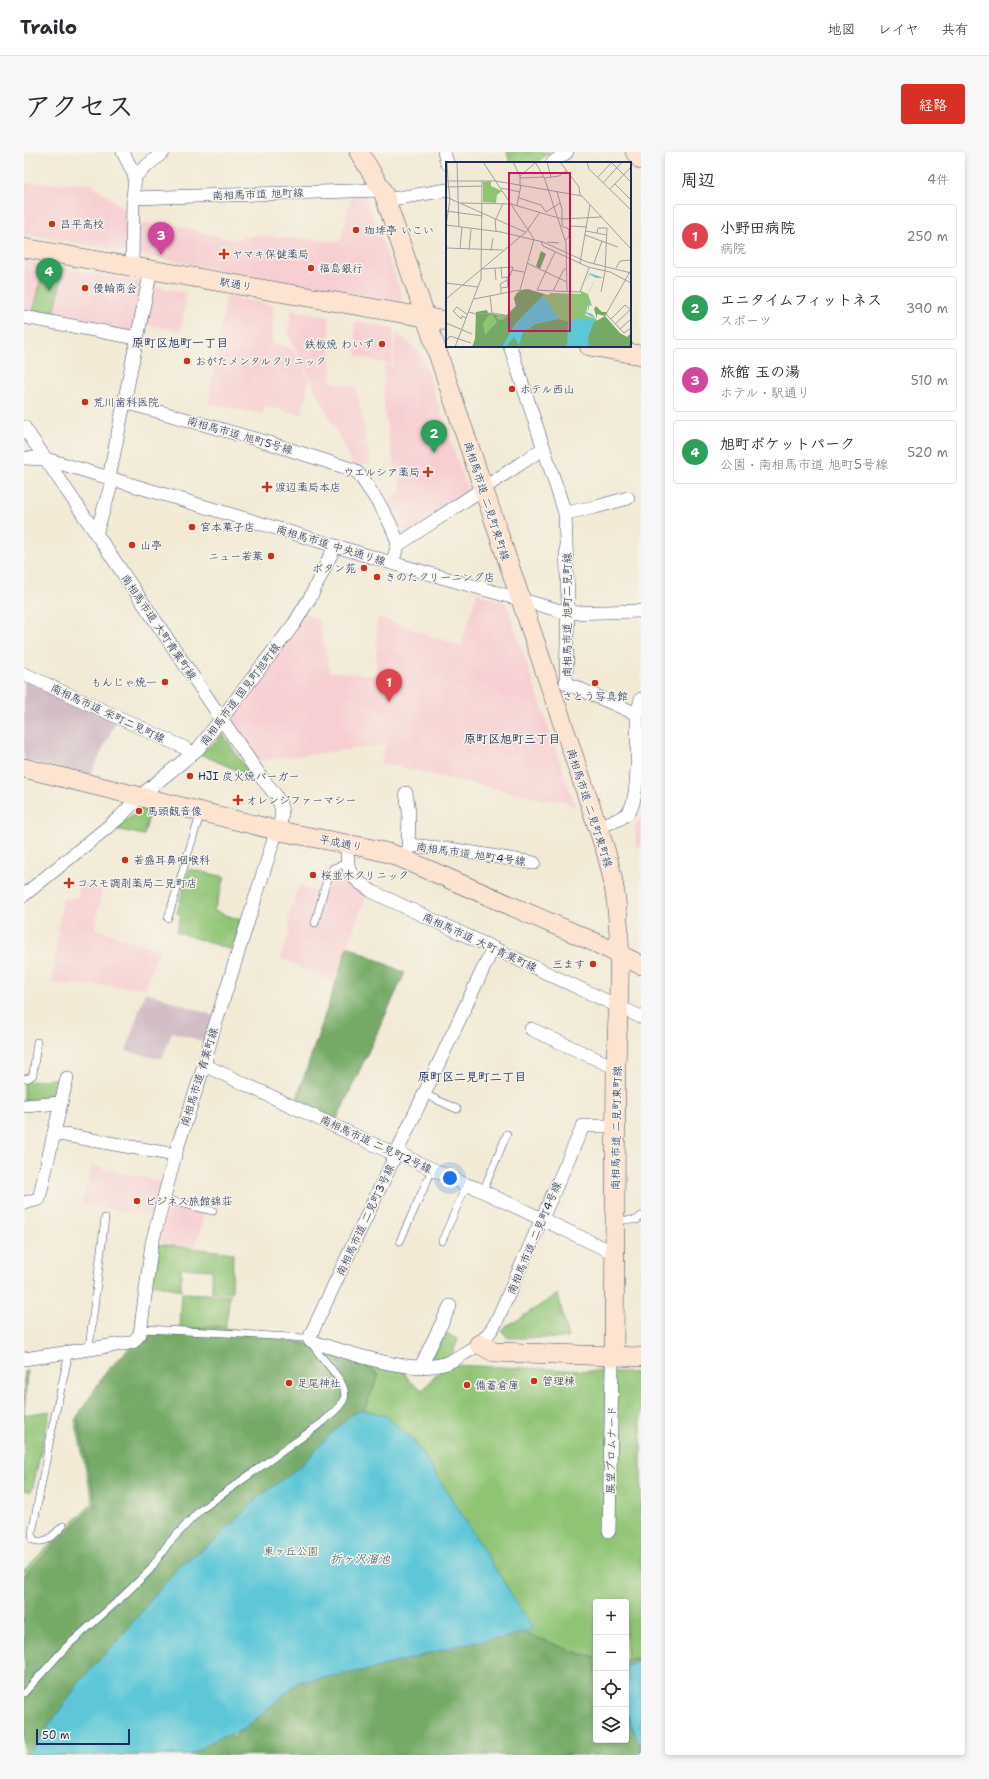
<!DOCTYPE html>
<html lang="ja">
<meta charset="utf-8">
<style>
body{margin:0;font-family:"Shantell Sans","Klee One",sans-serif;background:#f7f7f7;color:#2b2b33}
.controls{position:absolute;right:12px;bottom:12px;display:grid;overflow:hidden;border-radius:4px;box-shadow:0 2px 6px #0003}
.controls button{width:36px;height:36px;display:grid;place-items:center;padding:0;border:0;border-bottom:1px solid #e1e1e2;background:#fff;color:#2b2b33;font:20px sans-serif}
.scale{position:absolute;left:12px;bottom:10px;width:94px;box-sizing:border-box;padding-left:4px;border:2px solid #1b2f5e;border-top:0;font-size:11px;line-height:14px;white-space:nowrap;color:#1b2f5e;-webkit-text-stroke:3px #f7f3e8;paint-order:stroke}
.you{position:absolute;left:426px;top:1026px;width:14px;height:14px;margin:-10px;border:3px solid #fff;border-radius:50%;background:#1a73e8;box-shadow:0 0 0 6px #1a73e833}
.badge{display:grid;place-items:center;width:26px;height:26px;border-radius:50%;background:#d93025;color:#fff;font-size:13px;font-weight:700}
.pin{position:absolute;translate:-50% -33px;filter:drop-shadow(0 1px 2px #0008)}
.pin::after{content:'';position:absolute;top:21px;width:14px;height:12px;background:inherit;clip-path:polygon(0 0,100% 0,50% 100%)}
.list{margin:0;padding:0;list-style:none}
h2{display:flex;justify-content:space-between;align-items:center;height:52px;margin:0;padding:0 16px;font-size:17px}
h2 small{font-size:13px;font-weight:400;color:#7c7c81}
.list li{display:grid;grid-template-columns:26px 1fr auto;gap:12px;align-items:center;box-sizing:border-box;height:64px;margin:0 8px 8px;padding:0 8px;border:1px solid #e1e1e2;border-radius:4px}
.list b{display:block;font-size:15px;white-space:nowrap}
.list p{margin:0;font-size:13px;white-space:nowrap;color:#7c7c81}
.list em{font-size:13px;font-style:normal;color:#7c7c81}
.icon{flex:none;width:22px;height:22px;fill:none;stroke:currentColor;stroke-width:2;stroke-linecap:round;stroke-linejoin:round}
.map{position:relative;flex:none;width:617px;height:1603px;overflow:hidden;border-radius:4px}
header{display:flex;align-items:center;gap:24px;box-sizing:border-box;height:56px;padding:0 20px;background:#fff;border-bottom:1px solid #e1e1e2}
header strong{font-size:19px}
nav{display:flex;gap:22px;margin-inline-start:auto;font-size:14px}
.intro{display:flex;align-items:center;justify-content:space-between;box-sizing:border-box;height:96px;padding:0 24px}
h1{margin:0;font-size:28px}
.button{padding:10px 18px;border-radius:4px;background:#d93025;color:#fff;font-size:14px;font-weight:700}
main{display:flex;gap:24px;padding:0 24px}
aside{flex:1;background:#fff;border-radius:4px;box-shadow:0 2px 6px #0003}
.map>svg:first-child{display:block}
.built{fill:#f7cfd2}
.industrial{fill:#d2bdc6}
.green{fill:#90c475;stroke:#567a6a;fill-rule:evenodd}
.forest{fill:#74aa66;stroke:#486c62}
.water{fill:#5dc7d8;stroke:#3c7b9b}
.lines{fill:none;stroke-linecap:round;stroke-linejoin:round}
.lane-casing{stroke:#3b4b70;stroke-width:8}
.street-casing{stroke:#3b4b70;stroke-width:14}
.secondary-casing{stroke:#3b4b70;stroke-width:20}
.lane{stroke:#fff;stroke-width:7}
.street{stroke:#fff;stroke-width:13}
.secondary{stroke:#fde4d1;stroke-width:19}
.poi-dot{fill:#c8321e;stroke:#f7f3e8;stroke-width:1.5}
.labels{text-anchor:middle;stroke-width:3;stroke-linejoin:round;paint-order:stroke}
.street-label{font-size:11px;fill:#1b2f5e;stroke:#f7f3e8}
.poi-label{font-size:11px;fill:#1b2f5e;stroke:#f7f3e8;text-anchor:start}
.park-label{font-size:11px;fill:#385464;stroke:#f7f3e8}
.neighbourhood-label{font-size:12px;font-weight:bold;fill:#1b2f5e;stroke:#f7f3e8}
.water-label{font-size:12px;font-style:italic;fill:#2c557c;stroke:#f7f3e8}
.inset-road{fill:none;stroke:#9c9fa5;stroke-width:1}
.view{fill:#c2185b;fill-opacity:0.15;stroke:#c2185b;stroke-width:2}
.inset-edge{fill:none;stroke:#1b2f5e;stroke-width:2}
</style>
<header>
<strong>Trailo</strong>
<nav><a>地図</a><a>レイヤ</a><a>共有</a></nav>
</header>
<div class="intro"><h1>アクセス</h1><a class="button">経路</a></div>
<main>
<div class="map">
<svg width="617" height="1603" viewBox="0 0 617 1603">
<rect width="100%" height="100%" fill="#f7f3e8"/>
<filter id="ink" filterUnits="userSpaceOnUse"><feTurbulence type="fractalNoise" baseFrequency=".025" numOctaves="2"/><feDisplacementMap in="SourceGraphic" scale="8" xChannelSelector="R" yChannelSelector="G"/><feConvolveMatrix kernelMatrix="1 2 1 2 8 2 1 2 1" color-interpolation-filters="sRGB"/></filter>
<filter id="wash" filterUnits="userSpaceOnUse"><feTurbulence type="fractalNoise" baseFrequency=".012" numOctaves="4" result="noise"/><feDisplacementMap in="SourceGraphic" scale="16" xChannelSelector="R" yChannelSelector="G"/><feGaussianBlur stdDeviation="0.9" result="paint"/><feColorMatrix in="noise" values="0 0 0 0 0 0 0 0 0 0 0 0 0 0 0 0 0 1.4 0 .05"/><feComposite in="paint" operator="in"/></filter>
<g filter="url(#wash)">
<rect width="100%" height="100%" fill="#f2ead5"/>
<g class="built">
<path d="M0 31 68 32 104 60 105 100 0 82Z"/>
<path d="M341 43 379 146 378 150 201 119 115 102V72L144 71 209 88 231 83 316 90 327 44Z"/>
<path d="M0 109 121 130 111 182 0 162Z"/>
<path d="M128 134 162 141 157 179 120 173Z"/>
<path d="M202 145 250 153 248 191 269 197 285 228 278 263 241 254 238 262 184 251Z"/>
<path d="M268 157 305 165 308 231 332 234 347 313H329L264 182Z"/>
<path d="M330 169 370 176 368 213 333 204Z"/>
<path d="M372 180 394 199 399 208 445 342 382 383 362 349 379 338 369 308 360 257V213L369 215Z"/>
<path d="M453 441 480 450 483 453 552 656 541 649 522 648 357 611 361 593 233 609 205 569V563L282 461 294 468 306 520 352 523 353 465 437 494Z"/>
<path d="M617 633V695L612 694 611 671 616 669Z"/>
<path d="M302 712 343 742 309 830 256 806 266 779 264 767 275 734 294 741Z"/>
<path d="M54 730 78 738 71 776 135 798 122 836 28 831 38 747 54 745Z"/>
<path d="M68 1014 139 1030 131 1065 57 1052Z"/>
<path d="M145 1054 180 1062 171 1095 134 1090Z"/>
</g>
<g class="industrial">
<path d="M0 528 92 569 66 624 0 608Z"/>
<path d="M121 840 190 864 181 890 148 880 138 907 102 899Z"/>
</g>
<g class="green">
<path d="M483 0H526L512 11H486Z"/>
<path d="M20 112 40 116 29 167 9 162Z"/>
<path d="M199 582 228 625 176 602Z"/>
<path d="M116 656 126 659 120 683 91 677Z"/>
<path d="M165 717 201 725 190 759 217 768 208 798 152 780 157 763 153 761Z"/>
<path d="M39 926 34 947 0 950V930Z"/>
<path d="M133 1092 209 1101 208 1140H188V1118L157 1116V1138L128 1132Z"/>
<path d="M158 1141 206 1143 201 1179 156 1175Z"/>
<path d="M534 1142 544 1186H484L477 1178Z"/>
<path d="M419 1181 434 1187 428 1204 405 1209Z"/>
<path d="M257 1189H272L282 1191 379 1218 386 1230 399 1238 413 1222 427 1213 617 1221V1603H0V1418L69 1351 51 1268 84 1222ZM572 1450H602V1588H572Z"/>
<path d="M3 1219 0 1263 26 1259 8 1339H0V1220Z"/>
</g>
<g class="forest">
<path d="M324 794 381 821 312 969 273 946Z"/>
<path d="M192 1174 328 1202 355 1223 337 1265 56 1603H0V1423L72 1352 53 1265 81 1221 119 1182Z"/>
<path d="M473 1471 560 1503 572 1505V1588H602V1507L617 1506V1603H143L178 1572 210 1587 268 1514Z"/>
</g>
<g class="water">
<path d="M340 1258 362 1264 389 1288 430 1350 509 1477 483 1485 439 1492 348 1517 274 1530 221 1577 191 1588 166 1603H4L57 1528 96 1486 155 1414 192 1388 230 1349 280 1311 305 1284 328 1262Z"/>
<path d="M617 1507V1603L615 1590 602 1560V1515Z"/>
</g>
</g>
<g filter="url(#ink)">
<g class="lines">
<g class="lane-casing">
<g id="lane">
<path d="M144 766 177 660"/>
<path d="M291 771 301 734 309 716 323 711"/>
<path d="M0 927 5 926 9 923 13 890"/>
<path d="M400 942 433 957"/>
<path d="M459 1039 483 982"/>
<path d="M140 1047 189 1059"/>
<path d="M591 1068H613L617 1064"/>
<path d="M376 1089 408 1018"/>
<path d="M418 1089 443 1032"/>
<path d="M65 1196 81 1066"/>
<path d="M39 1374C30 1382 23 1393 9 1388L8 1381 29 1272 43 1210V1201"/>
<path d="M0 1541 41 1496 97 1446 125 1419 144 1392 175 1359 299 1270C306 1263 316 1256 320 1247 326 1230 293 1205 286 1188L281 1186 184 1180 118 1177"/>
</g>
</g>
<g class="street-casing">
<g id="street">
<path d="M99 0 111 24"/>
<path d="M420 0 423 11"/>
<path d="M528 11 543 0"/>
<path d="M109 46 358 38"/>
<path d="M362 48 423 38"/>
<path d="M108 115 109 46 111 24 139 0"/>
<path d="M0 165 113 186"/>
<path d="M486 194 541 361 544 450 542 531 613 562C613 583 616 642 606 658 599 668 585 671 573 674"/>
<path d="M101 250 245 291 330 318 335 322C349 343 368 368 374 393"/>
<path d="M0 275 237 625C259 651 264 657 249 690L188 883 179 917 153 996 128 1091 116 1182 109 1190 105 1191 0 1207"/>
<path d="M0 306 22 307 368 411 544 461 617 459"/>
<path d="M85 326 127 117"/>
<path d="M541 361 572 355 604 346"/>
<path d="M72 382 89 327"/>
<path d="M368 411 374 393 520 296"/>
<path d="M0 522 159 595 168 601"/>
<path d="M613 562 617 547"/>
<path d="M382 641 385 659 384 701"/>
<path d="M323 692C323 722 324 723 349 740L617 865"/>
<path d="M385 693 426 697 510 711"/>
<path d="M0 743 96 665 115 645 174 597 270 472 287 444 311 394"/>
<path d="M469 796 287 1182 286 1188 295 1192C331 1202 383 1222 420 1212 427 1210 433 1206 439 1202 454 1194 466 1183 473 1168L559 974H591"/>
<path d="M507 877 592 916"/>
<path d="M180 913 364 999 378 1003 440 1032 452 1036 590 1101"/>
<path d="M37 951 43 926"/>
<path d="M0 954 37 951 30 981"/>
<path d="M0 1051 15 1047 30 981 151 1003"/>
<path d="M397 1214 426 1154"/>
<path d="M585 1379 588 1216"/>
</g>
</g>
<g class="secondary-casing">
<g id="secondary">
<path d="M335 0 358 38 362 48C435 264 508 481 581 697 603 767 594 842 592 914 591 1011 590 1108 590 1205"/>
<path d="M611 0 617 8"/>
<path d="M0 96 423 169"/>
<path d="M565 194 617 203"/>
<path d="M0 616 255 679 344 696 368 702 568 789 617 813"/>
<path d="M455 1192 470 1200 617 1205"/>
</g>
</g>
<use href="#lane" class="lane"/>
<use href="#street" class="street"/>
<use href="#secondary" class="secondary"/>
</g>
</g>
<g class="poi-dot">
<circle cx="28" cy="72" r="4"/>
<circle cx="332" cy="78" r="4"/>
<path d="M198 96h4v4h4v4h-4v4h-4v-4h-4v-4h4z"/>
<circle cx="287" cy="116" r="4"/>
<circle cx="61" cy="136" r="4"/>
<circle cx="358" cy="192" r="4"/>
<circle cx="163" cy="209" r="4"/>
<circle cx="488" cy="237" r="4"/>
<circle cx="61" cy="250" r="4"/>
<path d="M402 314h4v4h4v4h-4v4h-4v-4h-4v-4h4z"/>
<path d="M241 329h4v4h4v4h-4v4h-4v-4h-4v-4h4z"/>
<circle cx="168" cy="375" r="4"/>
<circle cx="108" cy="393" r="4"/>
<circle cx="247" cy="404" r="4"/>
<circle cx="340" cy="416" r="4"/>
<circle cx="353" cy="425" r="4"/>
<circle cx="141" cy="530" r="4"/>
<circle cx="571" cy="531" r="4"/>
<circle cx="166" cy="624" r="4"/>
<path d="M212 642h4v4h4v4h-4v4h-4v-4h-4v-4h4z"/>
<circle cx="115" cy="659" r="4"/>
<circle cx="101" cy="708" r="4"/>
<circle cx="289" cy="723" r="4"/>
<path d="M43 725h4v4h4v4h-4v4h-4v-4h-4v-4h4z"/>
<circle cx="569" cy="812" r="4"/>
<circle cx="113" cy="1049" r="4"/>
<circle cx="510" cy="1229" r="4"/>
<circle cx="265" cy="1231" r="4"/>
<circle cx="443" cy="1233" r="4"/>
</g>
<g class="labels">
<g class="street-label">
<text transform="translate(234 42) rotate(-2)" y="4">南相馬市道 旭町線</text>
<text transform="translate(212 132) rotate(10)" y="4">駅通り</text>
<text transform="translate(216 283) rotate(16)" y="4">南相馬市道 旭町5号線</text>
<text transform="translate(463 349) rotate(72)" y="4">南相馬市道 二見町東町線</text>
<text transform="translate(307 393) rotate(17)" y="4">南相馬市道 中央通り線</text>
<text transform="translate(543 463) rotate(-90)" y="4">南相馬市道 旭町二見町線</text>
<text transform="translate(135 475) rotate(56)" y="4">南相馬市道 大町青葉町線</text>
<text transform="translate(216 542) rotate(-53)" y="4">南相馬市道 国見町旭町線</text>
<text transform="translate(84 561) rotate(25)" y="4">南相馬市道 栄町二見町線</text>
<text transform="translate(566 656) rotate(72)" y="4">南相馬市道 二見町東町線</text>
<text transform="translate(317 691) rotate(11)" y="4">平成通り</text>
<text transform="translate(447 702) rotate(8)" y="4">南相馬市道 旭町4号線</text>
<text transform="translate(456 790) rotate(25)" y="4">南相馬市道 大町青葉町線</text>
<text transform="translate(175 925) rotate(-73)" y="4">南相馬市道 青葉町線</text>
<text transform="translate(592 976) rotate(-89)" y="4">南相馬市道 二見町東町線</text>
<text transform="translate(352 992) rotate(25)" y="4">南相馬市道 二見町2号線</text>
<text transform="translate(341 1068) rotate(-65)" y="4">南相馬市道 二見町3号線</text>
<text transform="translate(510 1086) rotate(-67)" y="4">南相馬市道 二見町4号線</text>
<text transform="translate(587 1298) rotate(-89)" y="4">展望プロムナード</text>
</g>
<g class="poi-label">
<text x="36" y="76">昌平高校</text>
<text x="340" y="82">珈琲亭 いこい</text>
<text x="208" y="106">ヤマキ保健薬局</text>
<text x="295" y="120">福島銀行</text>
<text x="69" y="140">優輪商会</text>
<text x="350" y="196" text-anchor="end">鉄板焼 わいず</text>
<text x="171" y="213">おがたメンタルクリニック</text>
<text x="496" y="241">ホテル西山</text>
<text x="69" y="254">荒川歯科医院</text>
<text x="396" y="324" text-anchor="end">ウエルシア薬局</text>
<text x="251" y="339">渡辺薬局本店</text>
<text x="176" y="379">宮本菓子店</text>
<text x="116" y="397">山亭</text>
<text x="239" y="408" text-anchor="end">ニュー若葉</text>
<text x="332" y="420" text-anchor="end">ボタン苑</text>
<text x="361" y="429">きのたクリーニング店</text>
<text x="133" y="534" text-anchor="end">もんじゃ焼一</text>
<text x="571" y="548" text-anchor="middle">さとう写真館</text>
<text x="174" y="628">HJI 炭火焼バーガー</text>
<text x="222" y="652">オレンジファーマシー</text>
<text x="123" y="663">馬頭観音像</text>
<text x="109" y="712">若盛耳鼻咽喉科</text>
<text x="297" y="727">桜並木クリニック</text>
<text x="53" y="735">コスモ調剤薬局二見町店</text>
<text x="561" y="816" text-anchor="end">三ます</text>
<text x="121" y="1053">ビジネス旅館錦荘</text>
<text x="518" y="1233">管理棟</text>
<text x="273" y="1235">足尾神社</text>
<text x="451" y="1237">備蓄倉庫</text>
</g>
<g class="park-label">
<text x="267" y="1403">東ヶ丘公園</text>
</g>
<g class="neighbourhood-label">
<text x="156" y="195">原町区旭町一丁目</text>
<text x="488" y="591">原町区旭町三丁目</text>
<text x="448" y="929">原町区二見町二丁目</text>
</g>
<g class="water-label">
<text x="336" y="1411">折ヶ沢溜池</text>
</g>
</g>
<g transform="translate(422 10)">
<rect width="185" height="185" fill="#f2ead5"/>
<path d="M45 19V24L56 29 51 33 50 41 37 40V20ZM83 128 102 133 105 131 135 132V129L142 132 146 144 142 143 139 153 150 157 172 185H26L30 177 31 151 60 153 70 144 68 136 71 131Z" fill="#90c475"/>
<path d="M95 89 100 92 94 107 90 104ZM82 127 98 132 68 175 81 166 84 167 89 160 109 156 125 160V176L122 185H26L29 177 30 150 41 148 42 151 54 154 50 155 52 157 57 158 70 144 68 136 71 131 75 128ZM43 153H47L51 160 39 173 37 161ZM150 144 156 150H161L159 154 174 171 181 175 185 171V185H142L141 176 147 161 159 154 151 152V157L148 147Z" fill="#74aa66" fill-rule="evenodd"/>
<path d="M143 111 158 116H150L143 130V147L140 150 146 152 149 156 142 176 143 183 121 185 122 160 133 156 147 158 148 156 139 151 142 147 143 130V129L150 116 143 112 139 122ZM95 135 101 138 113 157 90 162 77 170 73 183 68 175 60 185H56L69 162Z" fill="#5dc7d8"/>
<path class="inset-road" d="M1 0 2 19M11 0 13 65M67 0 74 14M89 0 98 15 120 81 121 130M101 0 105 15M114 0 133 25 134 33M141 0 143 7 185 48M165 0 185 20M152 15 165 1M74 16 98 15M99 16 113 14 121 8M0 19H50L136 34 185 87M157 21 176 0M169 22 185 38M74 23V14L89 1M0 25 36 24M55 26 74 30M164 27 185 5M111 30 116 47V64L123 67V75L119 78M0 35 79 70M73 36 95 43 100 50M14 41 65 42 116 57 156 55M71 43 75 23M0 49 37 54M100 50 114 41M49 57 50 69M50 57 57 41M124 57V64L141 65M0 63 55 70 97 80 141 100 185 111M0 64 4 37 2 19M140 69 161 73M151 71 152 66H161M139 73 172 85M95 79 97 84 142 105 164 110 185 121M101 80 113 81M0 86 57 88M14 87 16 65M23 88 25 67M45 89 47 76M109 90 91 128 107 129 118 107H121M81 101 121 120M134 101 144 43M148 101 156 79M49 106 50 118M55 106 56 116 61 115M170 106 174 99 185 98M36 107 67 105 66 108M185 108 160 152 178 171 185 166M61 115 64 114 66 108 78 110M0 121 32 125M55 126 54 122 61 118M108 129 135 130M134 130 143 106M155 130 159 110 161 66M55 131V126L62 125 61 115M0 137 80 70 94 50M28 137 74 128 88 77 37 0M23 150 30 152 46 151 44 134M46 151 59 153 56 157H51M20 156 16 154 15 157 7 149 11 145 22 153M165 157 179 143 185 148M0 161 26 172M169 162 185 147M174 167 185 157M0 179 4 174 25 181M9 185 35 117 36 18"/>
<path class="view" d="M63 11H124V169H63Z"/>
<rect width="185" height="185" class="inset-edge"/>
</g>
</svg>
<div class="controls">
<button>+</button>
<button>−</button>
<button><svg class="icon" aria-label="locate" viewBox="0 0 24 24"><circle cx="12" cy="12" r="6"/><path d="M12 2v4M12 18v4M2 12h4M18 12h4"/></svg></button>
<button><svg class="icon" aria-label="layers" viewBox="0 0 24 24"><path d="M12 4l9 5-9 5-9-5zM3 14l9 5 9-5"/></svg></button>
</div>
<div class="scale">50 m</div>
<div class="you"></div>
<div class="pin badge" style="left:365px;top:550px;background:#e0444e">1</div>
<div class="pin badge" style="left:410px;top:301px;background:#2e9e5b">2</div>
<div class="pin badge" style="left:137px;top:103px;background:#d1479c">3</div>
<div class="pin badge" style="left:25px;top:139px;background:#2e9e5b">4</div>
</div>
<aside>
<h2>周辺<small>4件</small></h2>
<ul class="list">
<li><span class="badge" style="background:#e0444e">1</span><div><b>小野田病院</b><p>病院</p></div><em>250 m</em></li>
<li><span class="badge" style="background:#2e9e5b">2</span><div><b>エニタイムフィットネス</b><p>スポーツ</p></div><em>390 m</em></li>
<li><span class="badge" style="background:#d1479c">3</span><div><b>旅館 玉の湯</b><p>ホテル · 駅通り</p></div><em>510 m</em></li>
<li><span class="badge" style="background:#2e9e5b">4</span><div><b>旭町ポケットパーク</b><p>公園 · 南相馬市道 旭町5号線</p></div><em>520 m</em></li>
</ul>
</aside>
</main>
